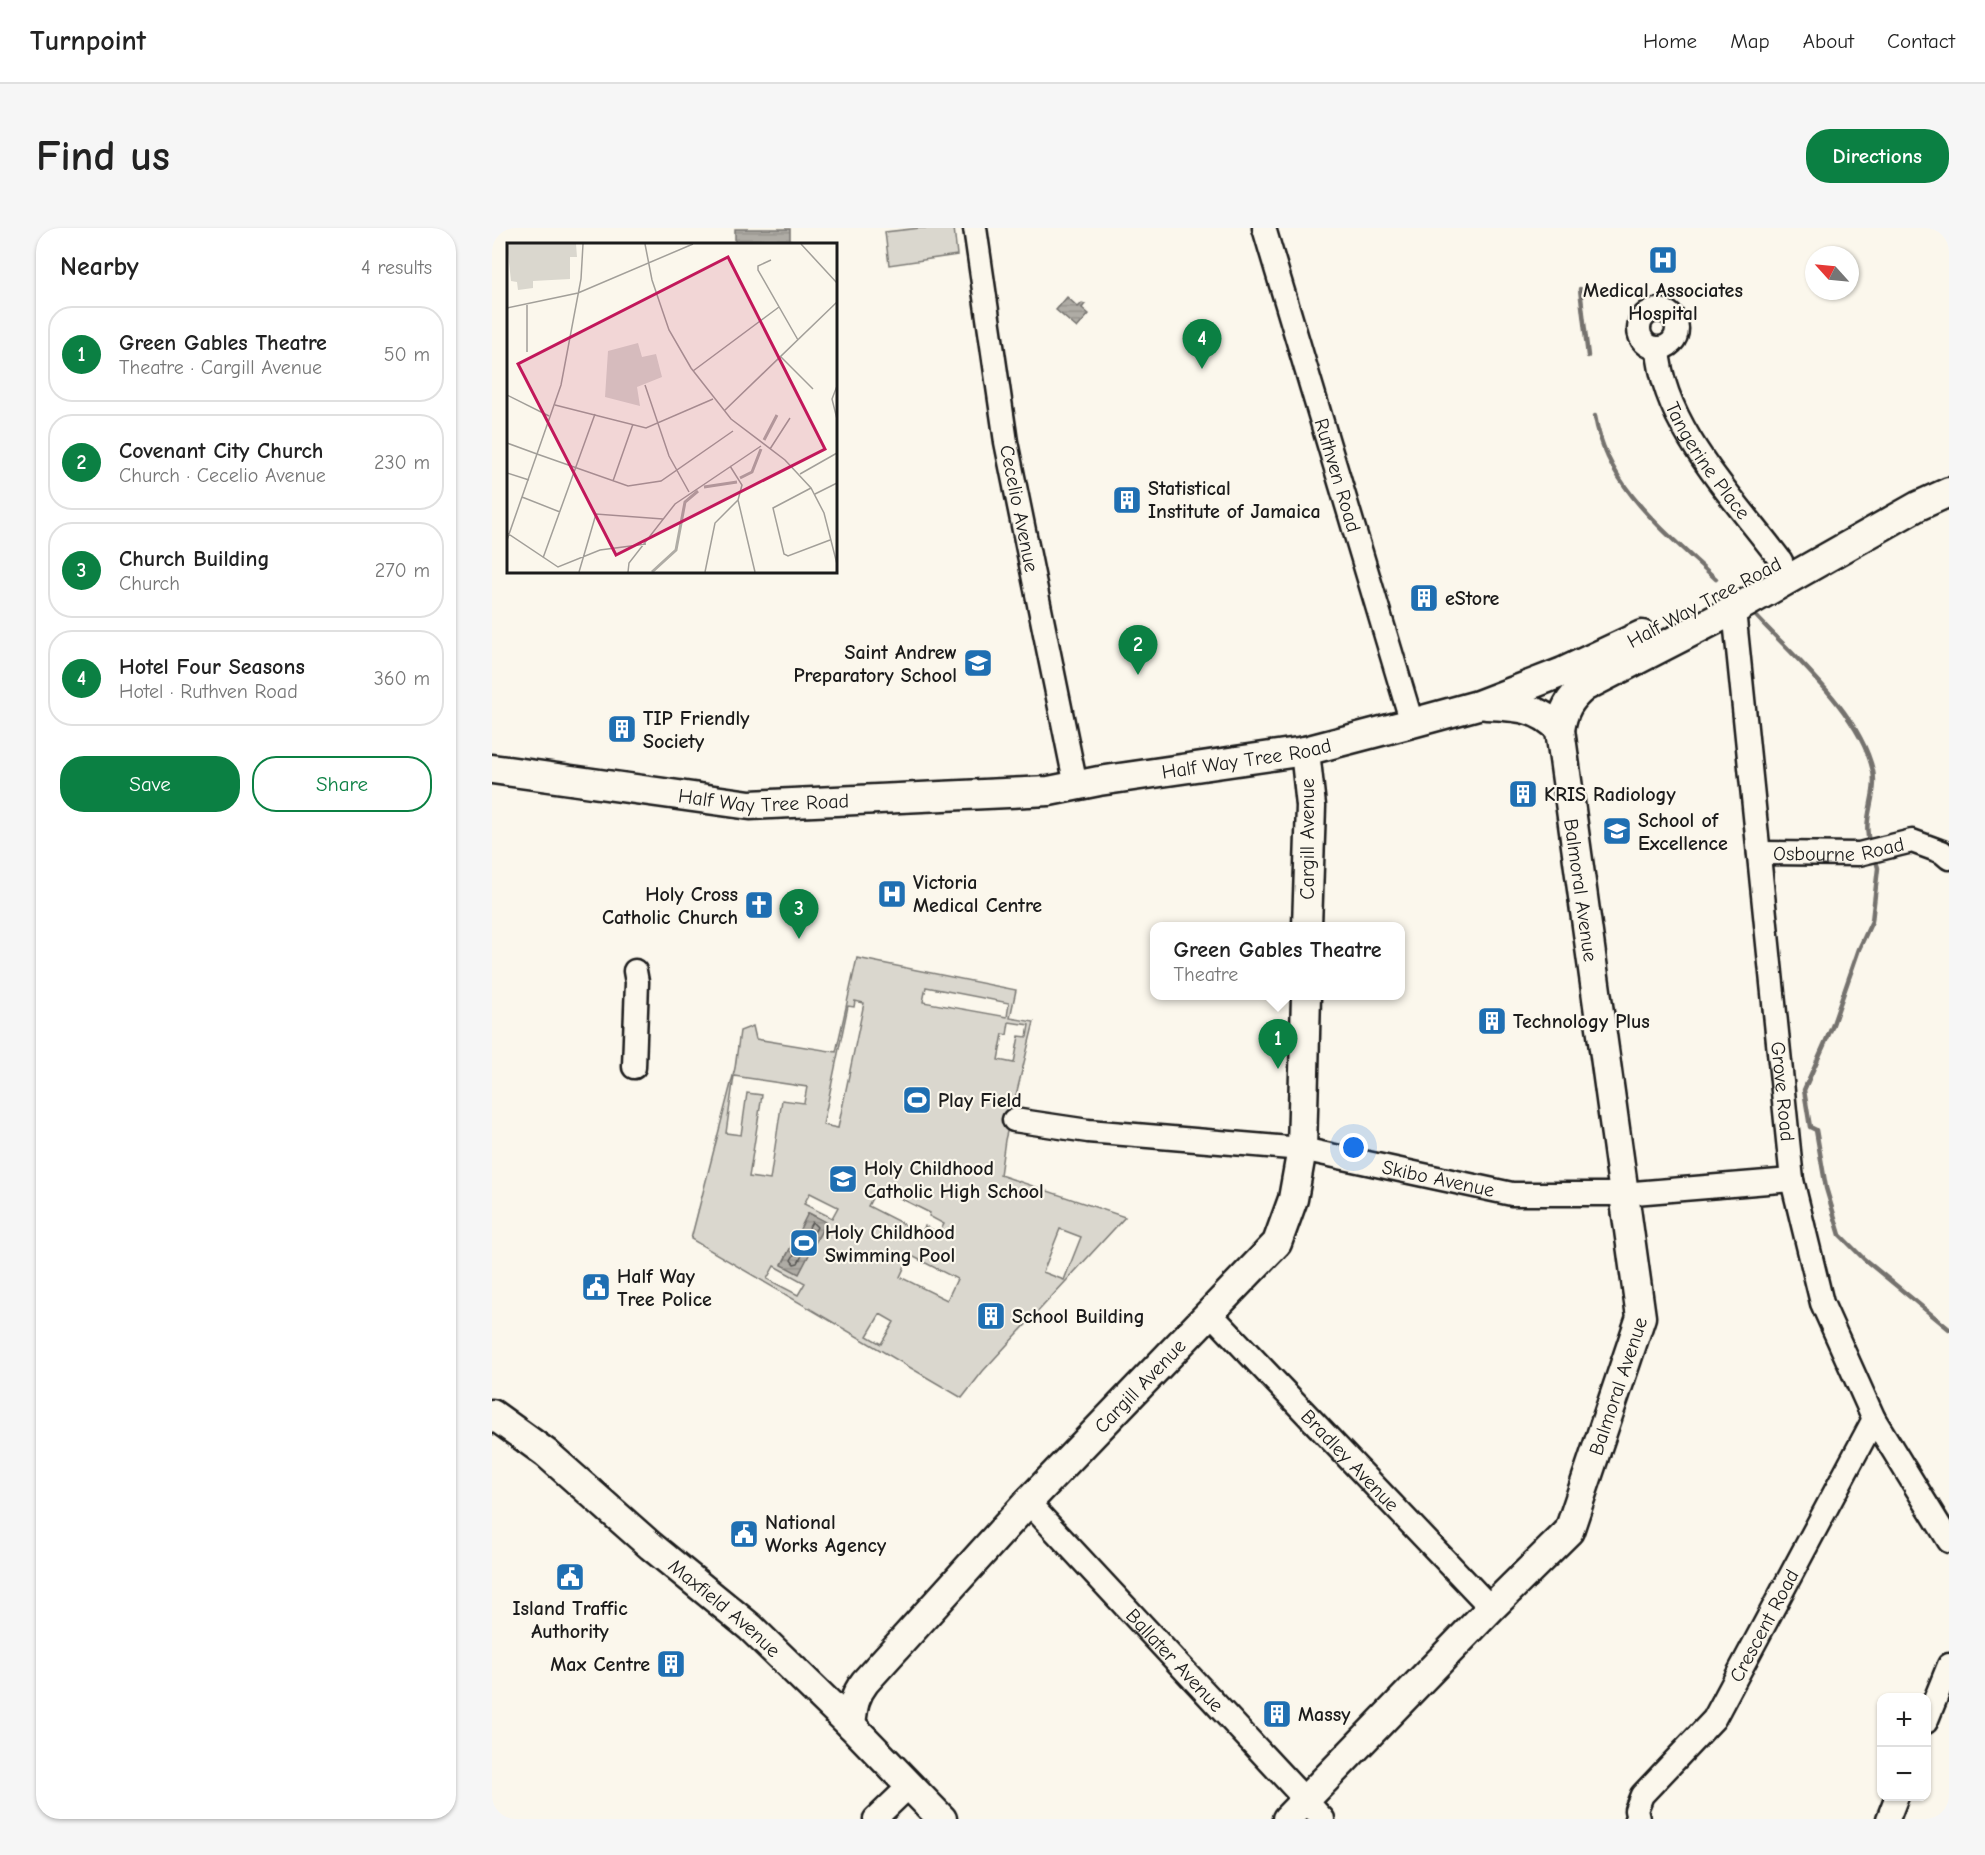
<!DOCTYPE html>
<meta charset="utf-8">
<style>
body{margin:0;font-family:"Comic Neue",sans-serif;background:#f6f6f6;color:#222}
.controls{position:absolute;right:18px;bottom:18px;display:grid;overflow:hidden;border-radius:12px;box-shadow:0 2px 4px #0004}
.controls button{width:54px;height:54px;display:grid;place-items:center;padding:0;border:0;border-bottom:2px solid #e0e0e0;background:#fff;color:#222;font:30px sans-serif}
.compass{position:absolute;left:1313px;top:18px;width:54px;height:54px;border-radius:50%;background:#fff;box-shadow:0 2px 4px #0004;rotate:297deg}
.you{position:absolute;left:862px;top:920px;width:21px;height:21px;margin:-15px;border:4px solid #fff;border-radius:50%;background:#1a73e8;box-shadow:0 0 0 9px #1a73e833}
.badge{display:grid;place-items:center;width:39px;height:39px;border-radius:50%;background:#0b8043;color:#fff;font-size:20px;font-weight:700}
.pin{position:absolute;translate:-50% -50px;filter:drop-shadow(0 2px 3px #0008)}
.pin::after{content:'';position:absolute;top:32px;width:21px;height:18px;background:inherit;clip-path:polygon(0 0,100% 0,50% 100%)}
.popup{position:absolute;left:658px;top:694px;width:255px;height:78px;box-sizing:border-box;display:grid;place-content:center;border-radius:12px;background:#fff;filter:drop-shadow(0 2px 4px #0005);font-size:20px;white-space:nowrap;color:#767676}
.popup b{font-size:22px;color:#222}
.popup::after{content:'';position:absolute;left:50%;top:100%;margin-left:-12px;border:12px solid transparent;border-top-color:#fff}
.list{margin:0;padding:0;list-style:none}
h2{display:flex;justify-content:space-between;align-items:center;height:78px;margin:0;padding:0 24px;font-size:26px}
h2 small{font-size:20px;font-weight:400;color:#767676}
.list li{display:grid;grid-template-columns:39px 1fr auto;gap:18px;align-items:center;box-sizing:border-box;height:96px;margin:0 12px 12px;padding:0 12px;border:2px solid #e0e0e0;border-radius:24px}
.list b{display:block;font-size:22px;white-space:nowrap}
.list p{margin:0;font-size:20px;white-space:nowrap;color:#767676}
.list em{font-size:20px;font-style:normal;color:#767676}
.actions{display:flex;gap:12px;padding:18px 24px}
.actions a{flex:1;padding:14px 0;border:2px solid #0b8043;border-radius:24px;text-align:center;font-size:21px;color:#0b8043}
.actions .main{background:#0b8043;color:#fff}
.map{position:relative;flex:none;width:1457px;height:1591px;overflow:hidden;border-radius:24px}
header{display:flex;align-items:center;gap:36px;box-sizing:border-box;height:84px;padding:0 30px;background:#fff;border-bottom:2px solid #e0e0e0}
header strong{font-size:28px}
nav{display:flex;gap:33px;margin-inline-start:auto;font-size:21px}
.intro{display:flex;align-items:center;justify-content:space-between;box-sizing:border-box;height:144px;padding:0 36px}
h1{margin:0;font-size:42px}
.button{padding:15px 27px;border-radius:24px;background:#0b8043;color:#fff;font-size:21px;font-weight:700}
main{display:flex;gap:36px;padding:0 36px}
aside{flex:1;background:#fff;border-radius:24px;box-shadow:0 2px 4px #0004}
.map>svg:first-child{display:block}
.grass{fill:#dad7ce;stroke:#7b7a75;stroke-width:1.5;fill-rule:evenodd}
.water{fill:url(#water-rules);stroke:#74726e;stroke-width:1.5}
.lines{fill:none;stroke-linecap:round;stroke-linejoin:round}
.shore{stroke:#575653;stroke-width:1.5}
.stream{stroke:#74726e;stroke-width:4.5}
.minor-casing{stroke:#1c1c1c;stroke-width:27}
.major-casing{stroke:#1c1c1c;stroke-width:33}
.minor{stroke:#fbf7ec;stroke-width:22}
.major{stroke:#fbf7ec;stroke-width:28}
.labels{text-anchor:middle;stroke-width:4.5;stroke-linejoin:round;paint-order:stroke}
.poi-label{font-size:20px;font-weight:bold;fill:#1c1c1c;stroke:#fbf7ec;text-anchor:start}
.street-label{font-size:20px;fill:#1c1c1c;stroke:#fbf7ec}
.inset-river{fill:none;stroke:#afaca5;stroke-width:3}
.inset-road{fill:none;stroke:#a29f99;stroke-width:1.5}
.view{fill:#c2185b;fill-opacity:0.15;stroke:#c2185b;stroke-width:3}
.inset-edge{fill:none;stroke:#1c1c1c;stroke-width:3}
</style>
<header>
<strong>Turnpoint</strong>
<nav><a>Home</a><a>Map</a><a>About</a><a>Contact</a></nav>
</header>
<div class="intro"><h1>Find us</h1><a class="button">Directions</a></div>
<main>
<aside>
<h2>Nearby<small>4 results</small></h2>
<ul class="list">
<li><span class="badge">1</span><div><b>Green Gables Theatre</b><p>Theatre · Cargill Avenue</p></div><em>50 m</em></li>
<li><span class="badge">2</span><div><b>Covenant City Church</b><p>Church · Cecelio Avenue</p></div><em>230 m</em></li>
<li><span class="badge">3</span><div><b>Church Building</b><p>Church</p></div><em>270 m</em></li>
<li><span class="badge">4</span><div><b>Hotel Four Seasons</b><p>Hotel · Ruthven Road</p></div><em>360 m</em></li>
</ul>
<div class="actions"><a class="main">Save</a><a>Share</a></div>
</aside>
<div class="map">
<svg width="1457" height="1591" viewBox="0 0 1457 1591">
<defs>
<pattern id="water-rules" width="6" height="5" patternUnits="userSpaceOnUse" patternTransform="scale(1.5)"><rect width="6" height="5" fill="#afaca5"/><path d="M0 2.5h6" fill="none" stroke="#96938d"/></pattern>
</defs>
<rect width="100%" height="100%" fill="#fbf7ec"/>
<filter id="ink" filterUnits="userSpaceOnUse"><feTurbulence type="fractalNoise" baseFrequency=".0167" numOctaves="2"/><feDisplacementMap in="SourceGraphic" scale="12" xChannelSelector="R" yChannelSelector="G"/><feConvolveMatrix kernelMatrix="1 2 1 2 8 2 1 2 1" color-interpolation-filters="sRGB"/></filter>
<g filter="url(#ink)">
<g class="grass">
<path d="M428 0H462L465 27 397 37 393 4Z"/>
<path d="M365 730 524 762 518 790 542 794 513 912 508 947 633 989 491 1143 470 1170 199 1011 243 840 248 803 261 798 264 811 344 824ZM434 759 517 775 515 789 431 774ZM363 773 372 775 346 900 331 897 356 778 362 779ZM517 794 537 797 535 809 527 808 522 835 506 832 511 806 515 807ZM242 848 315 859 312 875 290 872 278 952 257 949 270 867 255 865 249 907 234 905ZM386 959 438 985 437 988 452 996 447 1005 433 998 429 1005 376 978ZM318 965 346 979 340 990 312 976ZM317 985 334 994 307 1045 290 1036ZM568 1001 589 1009 572 1052 551 1044ZM418 1027 465 1051 455 1072 408 1049ZM282 1038 313 1055 306 1067 275 1051ZM388 1086 402 1094 389 1116 375 1108Z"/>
</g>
<g class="water">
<rect x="243" y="1" width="55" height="15"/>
<path d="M575 69 586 79 590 75 593 76 590 80 597 86 585 100 564 82Z"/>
<path d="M316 985 334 994 307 1046 290 1037Z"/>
</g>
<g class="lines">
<path class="shore" d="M320 994 325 999 306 1035 302 1036 299 1032Z"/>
<g class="stream">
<path d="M1088 61 1096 128"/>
<path d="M1103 188C1115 260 1174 304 1224 351"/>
<path d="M1264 388C1303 430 1368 485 1381 543 1386 567 1369 593 1378 616"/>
<path d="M1383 629 1386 640 1380 693 1367 721 1340 799 1312 862 1318 899 1324 902 1334 960 1348 1007 1372 1031 1457 1101"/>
</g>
<g class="minor-casing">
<g id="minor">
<path id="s1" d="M483 0 514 214 584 558"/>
<path id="s2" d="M772 0 920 495"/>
<circle cx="1166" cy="101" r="19"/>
<path id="s3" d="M1166 121C1171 199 1244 272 1289 333"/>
<path id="s4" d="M1242 382 1300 952 1330 1075 1382 1191 1457 1313"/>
<path id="s5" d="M1267 625 1367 626 1420 613 1450 624 1457 630"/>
<path d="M142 839 145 754 143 743"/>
<path id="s6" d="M522 892 596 903 810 921 1020 966H1130L1300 952"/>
<path id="s7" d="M719 1086 999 1380"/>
<path id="s8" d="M536 1274 831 1591"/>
<path d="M1434 1494 1457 1437"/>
<path d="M383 1591 410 1565"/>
<path id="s9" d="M1146 1591 1144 1582 1150 1567 1222 1491 1382 1191"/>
<path d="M1396 1591 1405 1568"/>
</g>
</g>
<g class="major-casing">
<g id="major">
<path d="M994 477C1023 478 1048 479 1068 502"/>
<path d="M813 523 819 578 815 698"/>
<path id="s10" d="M0 541 258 577 557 563 607 553 813 523 920 495 986 477 1071 444 1150 407"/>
<path id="s11" d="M0 1186 54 1225 159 1318 258 1399 359 1497 450 1591"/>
<path id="s12" d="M359 1497C361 1479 362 1468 373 1454L536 1274 785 1015 801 971 810 921 814 768"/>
<path id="s13" d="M795 1591 999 1380 1077 1303 1149 1089 1068 502C1071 483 1077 471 1092 459L1242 382 1426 278 1457 264"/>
</g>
</g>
<use href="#minor" class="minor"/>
<use href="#major" class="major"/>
</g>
</g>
<defs>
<g id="hospital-square" transform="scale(1.5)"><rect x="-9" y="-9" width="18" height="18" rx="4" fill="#1f6fb2" stroke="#fbf7ec"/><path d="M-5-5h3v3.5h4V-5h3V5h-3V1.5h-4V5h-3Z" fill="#fff"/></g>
<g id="building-square" transform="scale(1.5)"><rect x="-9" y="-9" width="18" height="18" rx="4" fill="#1f6fb2" stroke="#fbf7ec"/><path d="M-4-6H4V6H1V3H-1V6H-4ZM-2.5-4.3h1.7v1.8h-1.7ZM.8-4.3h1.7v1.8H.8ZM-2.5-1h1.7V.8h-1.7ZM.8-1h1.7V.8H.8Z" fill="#fff"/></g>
<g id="school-square" transform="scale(1.5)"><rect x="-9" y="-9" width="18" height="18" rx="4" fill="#1f6fb2" stroke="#fbf7ec"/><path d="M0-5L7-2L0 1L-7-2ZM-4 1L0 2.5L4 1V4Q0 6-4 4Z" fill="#fff"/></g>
<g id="church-square" transform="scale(1.5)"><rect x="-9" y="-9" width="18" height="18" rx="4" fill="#1f6fb2" stroke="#fbf7ec"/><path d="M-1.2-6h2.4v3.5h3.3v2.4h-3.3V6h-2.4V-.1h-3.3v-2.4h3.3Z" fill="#fff"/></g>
<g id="stadium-square" transform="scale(1.5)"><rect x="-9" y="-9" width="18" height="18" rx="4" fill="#1f6fb2" stroke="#fbf7ec"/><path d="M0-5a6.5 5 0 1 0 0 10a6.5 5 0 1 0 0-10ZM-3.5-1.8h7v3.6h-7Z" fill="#fff"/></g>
<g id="civic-square" transform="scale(1.5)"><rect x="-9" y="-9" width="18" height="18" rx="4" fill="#1f6fb2" stroke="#fbf7ec"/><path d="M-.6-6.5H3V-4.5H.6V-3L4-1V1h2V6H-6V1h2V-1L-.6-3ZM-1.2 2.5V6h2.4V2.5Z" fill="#fff"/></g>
</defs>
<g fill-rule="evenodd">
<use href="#hospital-square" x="1171" y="32"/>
<use href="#building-square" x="635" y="272"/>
<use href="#building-square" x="932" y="370"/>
<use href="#school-square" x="486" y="435"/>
<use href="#building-square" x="130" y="501"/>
<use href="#building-square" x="1031" y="566"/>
<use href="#school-square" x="1125" y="603"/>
<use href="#hospital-square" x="400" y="666"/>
<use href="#church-square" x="267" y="677"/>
<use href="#building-square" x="1000" y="793"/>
<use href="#stadium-square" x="425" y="872"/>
<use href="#school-square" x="351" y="951"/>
<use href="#stadium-square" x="312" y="1015"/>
<use href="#civic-square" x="104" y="1059"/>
<use href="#building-square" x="499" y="1088"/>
<use href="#civic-square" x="252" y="1306"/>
<use href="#civic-square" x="78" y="1349"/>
<use href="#building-square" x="179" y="1436"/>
<use href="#building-square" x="785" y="1486"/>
</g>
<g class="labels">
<g class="poi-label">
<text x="1171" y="69" text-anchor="middle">Medical Associates<tspan x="1171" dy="23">Hospital</tspan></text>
<text x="656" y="267">Statistical<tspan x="656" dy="23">Institute of Jamaica</tspan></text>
<text x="953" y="377">eStore</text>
<text x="465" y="431" text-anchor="end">Saint Andrew<tspan x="465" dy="23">Preparatory School</tspan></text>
<text x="151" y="497">TIP Friendly<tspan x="151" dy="23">Society</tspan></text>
<text x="1052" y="573">KRIS Radiology</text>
<text x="1146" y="599">School of<tspan x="1146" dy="23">Excellence</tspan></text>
<text x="421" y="661">Victoria<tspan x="421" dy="23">Medical Centre</tspan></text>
<text x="246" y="673" text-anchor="end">Holy Cross<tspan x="246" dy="23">Catholic Church</tspan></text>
<text x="1021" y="800">Technology Plus</text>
<text x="446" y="879">Play Field</text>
<text x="372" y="947">Holy Childhood<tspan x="372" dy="23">Catholic High School</tspan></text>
<text x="333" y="1011">Holy Childhood<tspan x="333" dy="23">Swimming Pool</tspan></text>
<text x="125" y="1055">Half Way<tspan x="125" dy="23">Tree Police</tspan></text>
<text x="520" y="1095">School Building</text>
<text x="273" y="1301">National<tspan x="273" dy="23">Works Agency</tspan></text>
<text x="78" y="1387" text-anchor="middle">Island Traffic<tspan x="78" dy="23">Authority</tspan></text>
<text x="158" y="1443" text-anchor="end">Max Centre</text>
<text x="806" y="1493">Massy</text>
</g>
<g class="street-label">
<text dy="7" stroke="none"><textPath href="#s3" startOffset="124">Tangerine Place</textPath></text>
<text dy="7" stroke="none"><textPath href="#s2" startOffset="258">Ruthven Road</textPath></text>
<text dy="7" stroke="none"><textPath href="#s1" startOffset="284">Cecelio Avenue</textPath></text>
<text transform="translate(1212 374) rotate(-28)" y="7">Half Way Tree Road</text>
<text dy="7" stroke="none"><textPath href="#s10" startOffset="760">Half Way Tree Road</textPath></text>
<text dy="7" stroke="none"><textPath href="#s10" startOffset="274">Half Way Tree Road</textPath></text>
<text transform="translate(815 611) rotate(-90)" y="7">Cargill Avenue</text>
<text dy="7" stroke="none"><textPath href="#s5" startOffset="80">Osbourne Road</textPath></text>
<text transform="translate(1089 662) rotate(82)" y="7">Balmoral Avenue</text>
<text dy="7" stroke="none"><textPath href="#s4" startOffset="484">Grove Road</textPath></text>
<text dy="7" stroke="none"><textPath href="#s6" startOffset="429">Skibo Avenue</textPath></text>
<text dy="7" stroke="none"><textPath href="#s13" startOffset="556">Balmoral Avenue</textPath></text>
<text dy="7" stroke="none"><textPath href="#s12" startOffset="450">Cargill Avenue</textPath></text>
<text dy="7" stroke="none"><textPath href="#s7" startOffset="202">Bradley Avenue</textPath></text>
<text dy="7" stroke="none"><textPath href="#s11" startOffset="303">Maxfield Avenue</textPath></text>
<text dy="7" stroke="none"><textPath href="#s9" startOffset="236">Crescent Road</textPath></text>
<text dy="7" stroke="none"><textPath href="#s8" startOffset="216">Ballater Avenue</textPath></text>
</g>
</g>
<g transform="translate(15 15)">
<rect width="330" height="330" fill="#fbf7ec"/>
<path d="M131 100 135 114 149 111 155 134 130 144 133 163 98 154 101 108Z" fill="#dad7ce"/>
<path d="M0 1H69L70 14H63V36L26 38V45L11 47 10 39 4 38Z" fill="#dad7ce"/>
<path class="inset-river" d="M257 197 270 172M233 235 245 229 254 206M197 244 230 239M145 329 169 307 178 259 191 248"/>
<path class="inset-road" d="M138 1 145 37 162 87 184 125 224 176 278 217 304 245 317 270 330 321M294 1 330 40M264 17 251 23V27L291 97M0 65 71 50 186 1M20 109V62M274 114 306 146M186 128 272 64M138 142 162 213 182 249M330 143 325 156 330 176M0 152 42 173M48 162 139 185 206 156M217 168 330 59M0 200 30 211M263 206 283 175M30 211 121 243 154 238 226 188M223 223 235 242 231 257 248 329M0 230 22 237M293 231 330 210M106 238 126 181M304 245 266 265 277 311 281 313 323 297M308 251 330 240M15 254 53 269M0 290 51 324 93 307 139 301M0 297 54 142 74 36 76 1M36 315 88 171M72 329 89 271 156 276M121 329 122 320 168 261 254 203M198 329 208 280 231 257"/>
<path class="view" d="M221 14 318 206 109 312 11 121Z"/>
<rect width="330" height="330" class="inset-edge"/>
</g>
</svg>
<div class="controls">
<button>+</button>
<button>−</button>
</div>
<svg class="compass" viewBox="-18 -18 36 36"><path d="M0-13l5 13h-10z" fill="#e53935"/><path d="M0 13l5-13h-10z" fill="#767676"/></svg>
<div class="you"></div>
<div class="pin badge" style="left:786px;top:841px">1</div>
<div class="popup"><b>Green Gables Theatre</b>Theatre</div>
<div class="pin badge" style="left:646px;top:447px">2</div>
<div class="pin badge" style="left:307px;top:711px">3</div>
<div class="pin badge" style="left:710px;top:141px">4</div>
</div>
</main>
